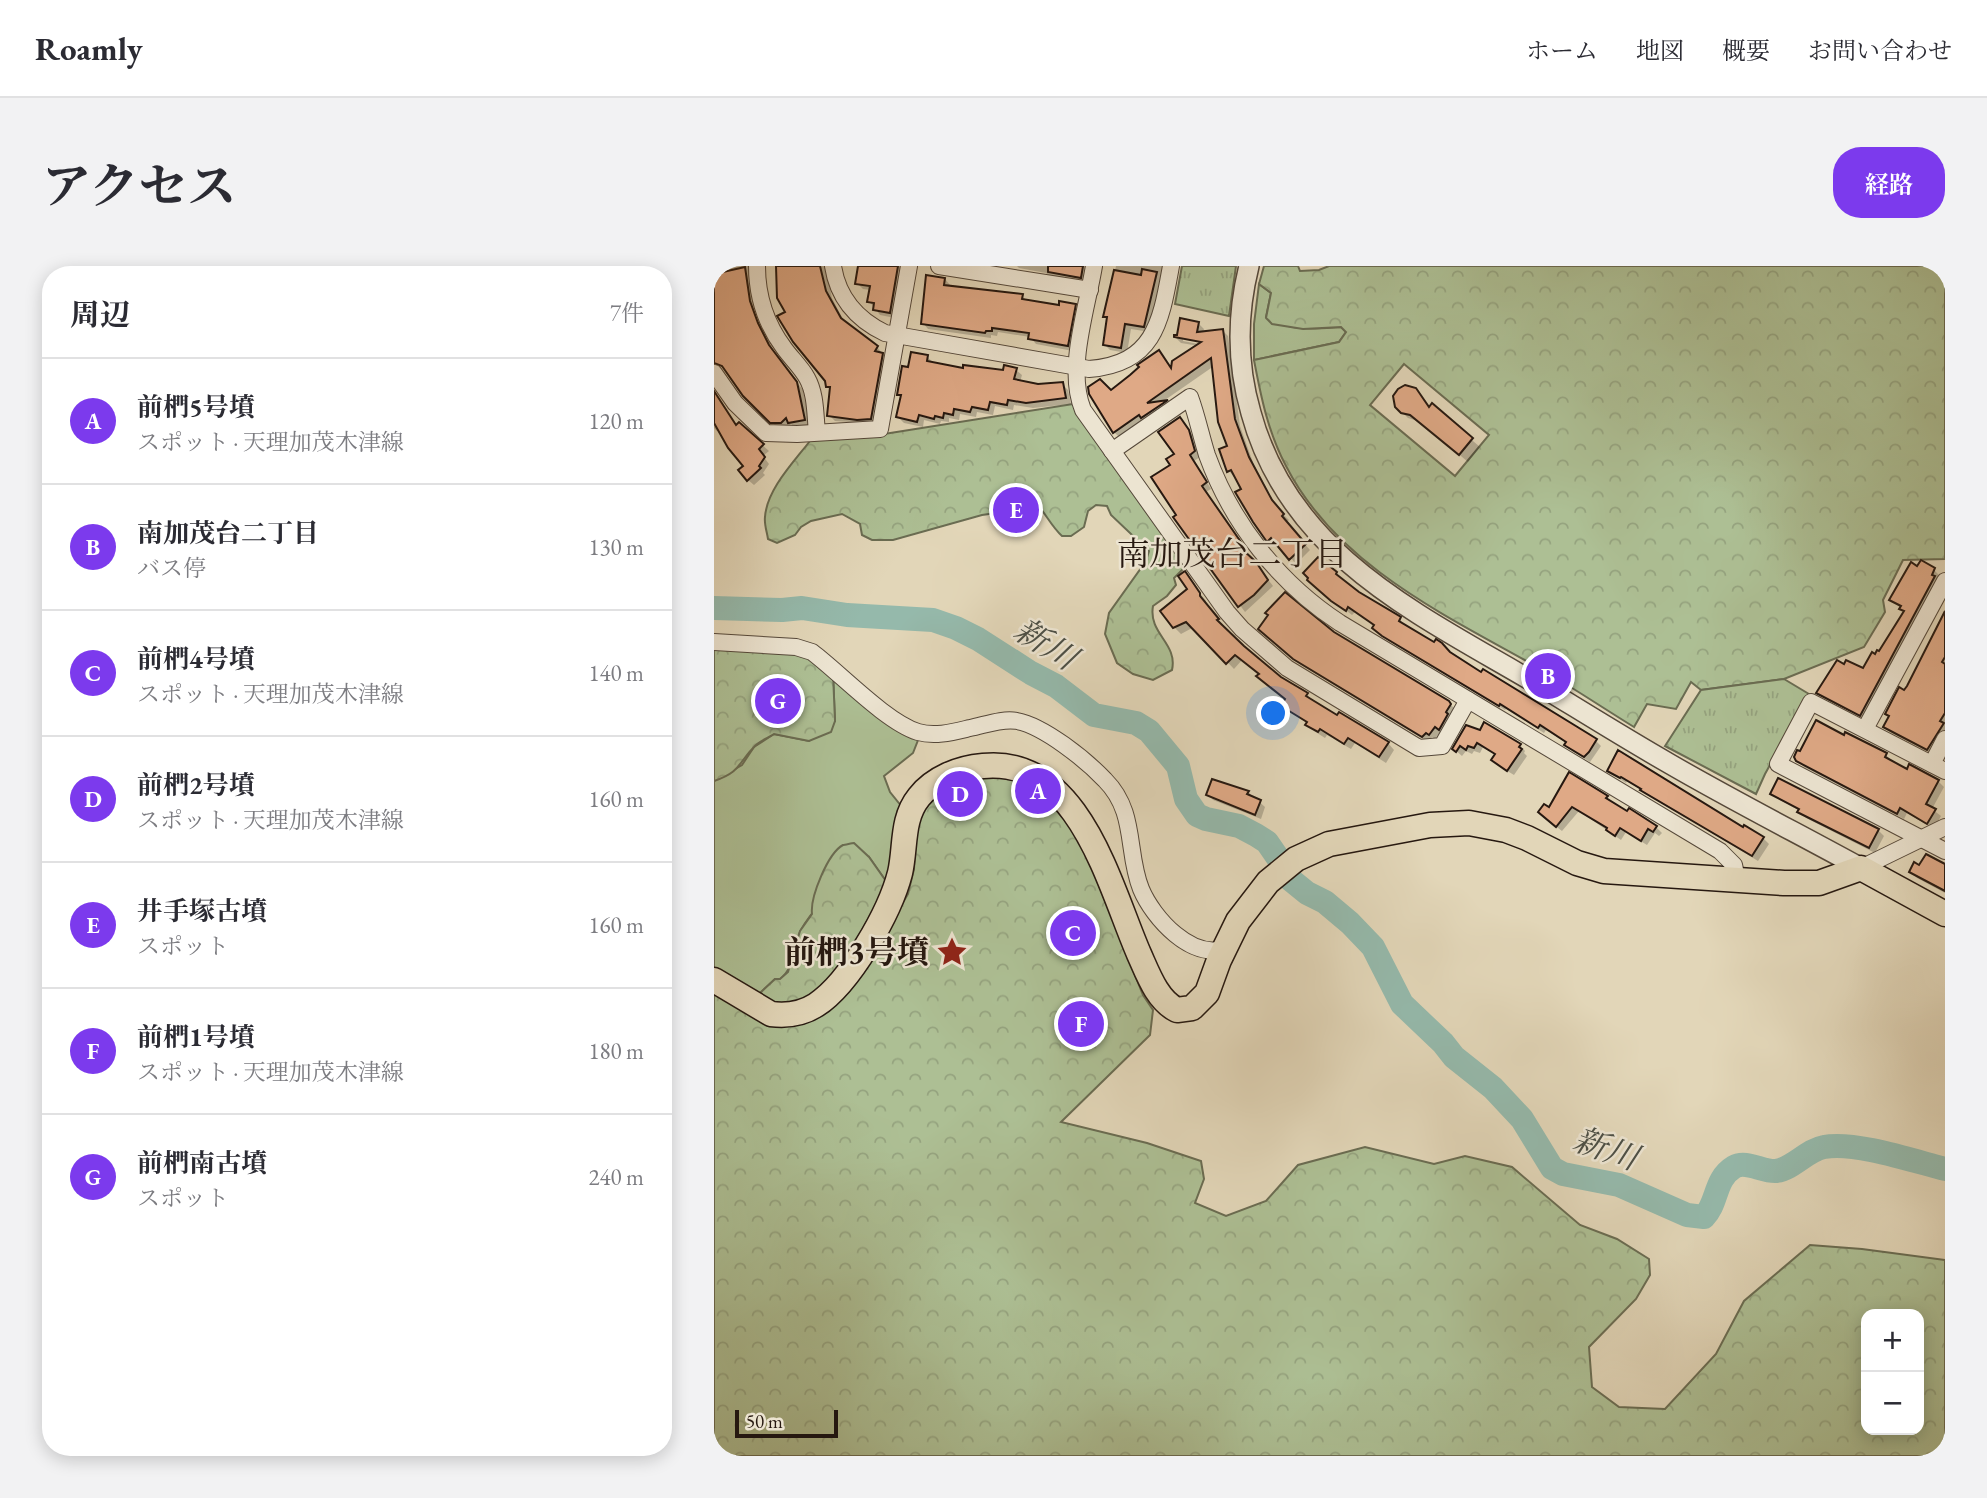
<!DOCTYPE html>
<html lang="ja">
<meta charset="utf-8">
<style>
body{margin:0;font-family:"EB Garamond","Noto Serif JP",serif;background:#f2f2f3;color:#2b2b33}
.controls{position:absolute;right:21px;bottom:21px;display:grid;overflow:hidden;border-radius:14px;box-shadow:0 4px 18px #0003}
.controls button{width:63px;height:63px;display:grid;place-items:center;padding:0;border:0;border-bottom:2px solid #e1e1e2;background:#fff;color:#2b2b33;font:35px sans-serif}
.scale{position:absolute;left:21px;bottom:18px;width:103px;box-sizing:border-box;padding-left:7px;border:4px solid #261810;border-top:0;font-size:19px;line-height:24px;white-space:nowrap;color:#261810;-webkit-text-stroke:5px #ece4d1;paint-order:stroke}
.you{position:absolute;left:560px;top:448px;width:24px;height:24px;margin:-18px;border:5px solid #fff;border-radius:50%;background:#1a73e8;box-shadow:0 0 0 10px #1a73e833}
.badge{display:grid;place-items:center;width:46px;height:46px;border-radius:50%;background:#7c3aed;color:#fff;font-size:23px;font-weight:700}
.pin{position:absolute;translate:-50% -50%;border:4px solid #fff;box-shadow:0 2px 7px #0006}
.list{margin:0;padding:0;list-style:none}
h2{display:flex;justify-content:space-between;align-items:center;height:91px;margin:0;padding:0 28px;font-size:30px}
h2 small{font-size:23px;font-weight:400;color:#7c7c81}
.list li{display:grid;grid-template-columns:46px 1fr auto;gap:21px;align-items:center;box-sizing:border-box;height:126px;padding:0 28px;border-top:2px solid #e1e1e2}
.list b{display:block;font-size:26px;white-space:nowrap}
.list p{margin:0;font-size:23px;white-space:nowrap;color:#7c7c81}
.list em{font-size:23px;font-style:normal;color:#7c7c81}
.map{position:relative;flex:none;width:1231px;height:1190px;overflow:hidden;border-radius:28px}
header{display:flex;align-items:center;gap:42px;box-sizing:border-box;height:98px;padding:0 35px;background:#fff;border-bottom:2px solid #e1e1e2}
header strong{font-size:33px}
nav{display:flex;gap:38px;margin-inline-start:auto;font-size:24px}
.intro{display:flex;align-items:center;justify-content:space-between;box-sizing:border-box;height:168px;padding:0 42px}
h1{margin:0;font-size:49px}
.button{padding:18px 32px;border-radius:28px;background:#7c3aed;color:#fff;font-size:24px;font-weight:700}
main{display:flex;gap:42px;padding:0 42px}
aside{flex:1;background:#fff;border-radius:28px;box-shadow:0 4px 18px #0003}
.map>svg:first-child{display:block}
.grass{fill:#adbf94;stroke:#6a6c52;stroke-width:2}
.forest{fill:url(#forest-crowns);stroke:#6a6c52;stroke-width:2;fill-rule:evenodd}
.park{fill:url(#park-tufts);stroke:#6a6c52;stroke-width:2}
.shadow{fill:#0003;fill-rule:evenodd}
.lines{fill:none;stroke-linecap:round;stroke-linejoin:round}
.river{stroke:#95b9ab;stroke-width:24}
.building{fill:#dfa986;stroke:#261810;stroke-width:2}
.minor-casing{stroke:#55483a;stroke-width:18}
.tertiary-casing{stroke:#55483a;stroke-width:22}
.primary-casing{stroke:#261810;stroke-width:27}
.minor{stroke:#ece4d1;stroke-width:16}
.tertiary{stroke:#ece4d1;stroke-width:19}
.primary{stroke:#e2d6b8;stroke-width:24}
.labels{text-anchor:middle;stroke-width:5;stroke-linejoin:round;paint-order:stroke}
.poi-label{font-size:32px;font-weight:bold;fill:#261810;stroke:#ece4d1;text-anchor:end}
.neighbourhood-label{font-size:33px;fill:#261810;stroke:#ece4d1}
.water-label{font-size:33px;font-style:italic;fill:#4d5046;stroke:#ece4d1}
</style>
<header>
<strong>Roamly</strong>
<nav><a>ホーム</a><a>地図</a><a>概要</a><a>お問い合わせ</a></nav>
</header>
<div class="intro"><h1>アクセス</h1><a class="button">経路</a></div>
<main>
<aside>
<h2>周辺<small>7件</small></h2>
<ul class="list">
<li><span class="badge">A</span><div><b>前椚5号墳</b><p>スポット · 天理加茂木津線</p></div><em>120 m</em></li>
<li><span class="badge">B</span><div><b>南加茂台二丁目</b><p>バス停</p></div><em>130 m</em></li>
<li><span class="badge">C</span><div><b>前椚4号墳</b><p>スポット · 天理加茂木津線</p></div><em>140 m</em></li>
<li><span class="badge">D</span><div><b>前椚2号墳</b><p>スポット · 天理加茂木津線</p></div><em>160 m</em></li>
<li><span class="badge">E</span><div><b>井手塚古墳</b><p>スポット</p></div><em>160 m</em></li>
<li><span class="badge">F</span><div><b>前椚1号墳</b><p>スポット · 天理加茂木津線</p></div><em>180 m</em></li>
<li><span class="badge">G</span><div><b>前椚南古墳</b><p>スポット</p></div><em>240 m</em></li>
</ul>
</aside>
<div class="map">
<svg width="1231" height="1190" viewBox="0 0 1231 1190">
<defs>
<pattern id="forest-crowns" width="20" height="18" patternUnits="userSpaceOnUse" patternTransform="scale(1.75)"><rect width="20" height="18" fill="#adbf94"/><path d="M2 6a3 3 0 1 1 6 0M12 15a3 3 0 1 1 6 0" fill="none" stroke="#95a37f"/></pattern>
<pattern id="park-tufts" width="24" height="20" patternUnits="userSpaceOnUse" patternTransform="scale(1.75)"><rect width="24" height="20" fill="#adbf94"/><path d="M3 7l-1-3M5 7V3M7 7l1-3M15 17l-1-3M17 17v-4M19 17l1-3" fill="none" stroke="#95a37f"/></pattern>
</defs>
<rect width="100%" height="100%" fill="#e2d6b8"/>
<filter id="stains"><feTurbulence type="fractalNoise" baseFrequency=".00286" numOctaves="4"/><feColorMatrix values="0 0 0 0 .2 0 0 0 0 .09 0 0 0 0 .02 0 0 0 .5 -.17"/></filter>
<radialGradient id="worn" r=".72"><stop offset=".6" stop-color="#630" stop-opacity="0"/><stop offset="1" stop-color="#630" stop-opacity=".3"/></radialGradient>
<g class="grass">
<path d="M545 18 557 27 552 51C579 66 598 63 627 61L632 66 625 76 540 94V58Z"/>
<path d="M119 407 206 469 199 487 170 510 176 526 188 541 174 618 155 591C133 613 102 636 87 664 78 680 82 701 66 713H61L46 727 55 733 0 705V515L28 499 40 481 60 468 95 475 121 455Z"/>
</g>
<g class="forest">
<path d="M550 0H584L586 5 605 4 615 0H1231V293L1189 294 1169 334 1171 346 1150 381 1070 413 987 424 977 416 962 443 933 438 920 461C889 442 858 421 825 402 733 350 623 300 572 200 554 166 547 131 540 94L625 76 632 66 627 61 589 63 558 58 552 52 557 27 545 18ZM690 98 775 169 741 210 656 139Z"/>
<path d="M359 138 472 300 460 312 462 319 453 330 439 340C434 368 464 377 458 404L439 414 419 408 403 397 391 368 395 347 432 295 435 285 397 249 393 240 382 239 374 245 370 261 357 270H348C336 259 331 245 318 233L289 246 268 249 179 274H158L148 269 146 258 128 248 97 255 87 261 81 269 63 277 54 273C53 266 50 258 51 251 53 222 82 194 99 171L170 168Z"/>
<path d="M0 381 84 385 119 407 121 455 117 466 95 475 60 468C54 472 45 475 40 481 24 497 27 506 0 515Z"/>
<path d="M269 508 325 519 364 567 429 729 439 744 436 769 347 856 433 877 487 895 490 913 481 937 512 950 552 935 584 899 651 881 720 898 751 890 798 901 866 959 903 973 935 993 936 1009 922 1033 875 1081 878 1121 905 1141 951 1143 1002 1088 1030 1035 1096 979 1148 983 1231 994V1190H0V723L63 757 160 687 194 628 200 603 202 563 208 543 227 520ZM1152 1048H1205V1164H1152Z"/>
<path d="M140 577 155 591 174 618 122 710 92 735 62 740 46 727 61 713H66L74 706 86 665 98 648C96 631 114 587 129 579 131 579 138 577 140 577Z"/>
</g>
<g class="park">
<path d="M468 0H522L515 50 461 38Z"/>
<path d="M1070 413 1095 428 1051 508 1042 528 951 480 987 424Z"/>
</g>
<g class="shadow">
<path d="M0 0H38L37 12 45 54 60 86 89 124 96 159 82 162 77 158 73 162H64L30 129 0 79Z"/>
<path d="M64 0H111L118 32 131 57 163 81 174 94 163 158 121 155 115 149 118 125 74 46Z"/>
<path d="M146 0H192L181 52 166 49 155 35 157 24 149 23 143 17Z"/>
<path d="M303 0H376L372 16 336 11 332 7 305 2Z"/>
<path d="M402 0H452L436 66 417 63 413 87 396 84 390 78 395 53 391 50Z"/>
<path d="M231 13 236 19V22L308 30 314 36 346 41 361 39 366 45 359 85 322 78 316 71 284 66 283 70 277 69V72L214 63 209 57Z"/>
<path d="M484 57 490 63 489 67 508 64 514 70 526 160 540 199 563 242 575 254 572 257 596 284 582 298 564 277 560 280 554 275 530 223 515 205V181L500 100 451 134 458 140 406 172 400 166 397 126 450 92 459 104 485 80 467 77 461 71ZM469 71 496 76 495 80 469 75Z"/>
<path d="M213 91 219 96 250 104 291 106 302 104 308 109 306 116 324 119 348 118 354 124 357 138 319 142 300 139 299 144 281 140 279 149 263 146 262 151 246 148 245 154 235 152V156L227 155 226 158 210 154 209 161 190 157 184 151 188 131 185 128 196 103Z"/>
<path d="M0 126 23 160 25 158 55 185 49 190 55 198 49 207 51 209 40 219 34 214 32 200 6 163 3 165 0 162Z"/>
<path d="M704 126 717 142 718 140 766 181 754 196 707 156 694 152 685 143Z"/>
<path d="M471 159 480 171 486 191 480 195 497 223 492 226 534 285 531 288 547 304 559 320 531 346 461 252 464 249 458 199Z"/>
<path d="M604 293 622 308 627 315 686 353 690 360 882 475 887 480 876 496 858 485 853 477 832 464 830 467 792 443 791 444 675 375 661 360 641 346 638 349 601 320Z"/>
<path d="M1204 302 1220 304 1226 310 1153 454 1110 432 1104 427 1149 405 1162 391 1191 346 1178 334Z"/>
<path d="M471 308 492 335V339L510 360 509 362 565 411 593 428 599 436 674 477 680 484 672 497 641 477 637 483 613 469 611 472 600 465 594 458 569 439 573 434 546 408 528 394 520 403 480 361 467 368 460 361 476 323Z"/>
<path d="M1231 350V471L1220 489 1177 467 1171 461Z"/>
<path d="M619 367 734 436 741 443 731 468 727 465 721 473 718 471 714 476 587 399 552 369Z"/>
<path d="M753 461 806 479 811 485 810 487 813 490 800 509 785 500 779 494 782 489 769 481 766 487 760 485 758 488 752 485 748 490 740 483Z"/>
<path d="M1132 468 1172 489 1178 495 1177 496 1194 505 1224 515 1230 521 1218 543 1227 550 1220 563 1193 547 1190 553 1090 501 1083 494 1130 471Z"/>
<path d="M895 505 1030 563 1049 572 1055 578 1044 595 913 515 912 517 901 510Z"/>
<path d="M534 526 551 541 547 553 499 534 494 528Z"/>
<path d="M1058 528 1164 564 1170 570 1161 587 1092 552 1086 545 1064 533Z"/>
<path d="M892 531 913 548 915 545 942 561 948 567 945 570 941 567 933 579 912 566 907 574 865 545 848 565 831 552 835 544Z"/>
<path d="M1224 596 1231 598V627L1203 612 1197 606Z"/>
</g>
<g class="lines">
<g class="river">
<path d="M0 342 68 344 88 342 133 349 219 354 242 362 264 373 317 407 342 420 380 449 422 457 435 465 464 500 472 533 483 549 492 553 525 560 542 569 553 576 564 592"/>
<path d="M577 614 593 627 611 636 636 657 659 681 688 738 729 777 740 791 779 822 808 853 838 902 849 908 905 919 973 949 990 951C1004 937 1000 913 1020 901 1032 894 1049 906 1062 905 1079 903 1093 884 1110 881 1140 875 1200 895 1231 903"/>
</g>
</g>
<g class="building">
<path d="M62 0H106L112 25 127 52 164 80 161 85 169 87 157 153 143 154 113 150 116 121H112L111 115 79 76 63 50 71 46 63 32Z"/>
<path d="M144 0H184L176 47 159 44 160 37 153 36 156 20 141 18Z"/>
<path d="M334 0H369L367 12 334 6Z"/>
<path d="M31 1 36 35 44 57 55 79 83 116 91 154 74 157 72 152 67 157H56L29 130 8 100 0 97V8Z"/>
<path d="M428 3 443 6 430 61 411 58 407 82 389 79 393 51H389L400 4 427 9Z"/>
<path d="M212 9 231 12 230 19 309 28 308 33 345 39V35L362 38 354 80 314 73 315 67 278 62V65H272L271 67 207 58Z"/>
<path d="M466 52 485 56 483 66 509 63 521 153 535 191 558 234 570 248 568 250 592 278 575 294 557 272 553 276 539 256 521 226 527 223 517 204 513 206 505 183 513 180 504 156 497 92 433 137 454 134 427 152 425 149 399 167 375 128 374 121 386 113 397 124 416 109 425 101 423 99 445 84 457 102 458 95 487 76 460 71V69H463Z"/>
<path d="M197 86 214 89 213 95 249 102V99L289 104 290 99 303 102 300 113 324 118 349 116 352 132 312 137 294 134 293 139 276 136 274 144 258 141 256 146 240 143 239 149 230 147 229 152 221 150 220 153 205 149 203 156 182 151 187 129H183L188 100 194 101Z"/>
<path d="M691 119 702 122 715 141 718 137 759 172 745 189 696 149 687 147 681 141 679 130 684 123Z"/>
<path d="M0 125 22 159 25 156 50 178 45 183 51 191 45 200 47 202 33 215 24 204 29 200 14 182 0 157Z"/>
<path d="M466 151 475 164 481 185 476 189 493 216 488 220 529 279 527 282 542 296 554 314 540 329 524 341 459 251 462 249 437 211 456 199 452 193 460 188 444 166Z"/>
<path d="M604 291 623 306 622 308 645 326 687 351 685 355 720 376 722 373 728 377 736 386 767 406 769 403 883 473 875 486 870 491 850 479 852 476 826 459 824 462 786 438 785 440 668 370 658 362 660 359 634 341 632 345 617 335 593 314 594 312 589 307Z"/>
<path d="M1207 294 1221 302 1218 309 1221 310 1146 450 1102 427 1123 394 1130 398 1132 394 1149 402 1158 386 1161 388 1163 384 1165 385 1190 345 1185 343 1187 340 1175 334 1197 296 1203 300Z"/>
<path d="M471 305 486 327V330L505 353 503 354 530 380 567 411 594 427 592 430 623 449 625 446 675 476 665 491 634 472 630 478 606 463 604 466 591 459 593 456 567 440 571 433 542 410 545 408 521 389 512 398 472 356 459 362 446 345 473 323 464 310Z"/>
<path d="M571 326 620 366 735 435 737 438 732 446 734 448 725 464 721 461 715 469 712 467 708 471 579 393 544 363 554 349 551 347Z"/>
<path d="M1231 345V391L1228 396 1231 398V447L1226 455 1230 457 1213 484 1169 461 1175 450 1171 448 1185 421 1190 424 1193 420Z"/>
<path d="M1102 454 1130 469 1131 466 1173 487 1171 491 1193 503 1195 498 1225 514 1212 538 1222 543 1213 558 1186 542 1183 548 1082 495 1080 491 1083 484 1086 485Z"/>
<path d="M770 456 807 478 805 481 808 483 793 505 777 494 781 488 763 477 760 482 754 480 752 484 746 480 742 486 738 483 752 459 766 464Z"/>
<path d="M904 484 1029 561 1030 559 1050 571 1038 590 926 524 927 523 907 511 906 512 893 505Z"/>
<path d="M855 506 894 530 892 532 913 545 915 542 943 560 939 566 934 563 927 575 906 562 901 570 892 564 893 562 858 541 842 561 824 546 830 538 835 541Z"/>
<path d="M1064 512 1165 563 1155 582 1083 546 1085 543 1056 528Z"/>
<path d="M498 513 535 525 533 528 547 534 541 549 492 529Z"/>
<path d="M1212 588 1231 598V625L1195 606 1200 596 1205 599Z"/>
</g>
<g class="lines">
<g class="minor-casing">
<g id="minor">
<path d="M43 0C43 30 52 58 70 82 77 92 87 101 93 112 102 128 101 148 103 166"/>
<path d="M119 0C124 32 142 53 171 67L375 103C441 98 447 55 457 0"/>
<path d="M225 0 376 24"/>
<path d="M380 0C373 43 352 103 369 144L513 346 528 363 573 402 705 482 728 480 754 434"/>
<path d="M0 107 21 137 52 167 83 168 166 163 195 0"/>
<path d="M398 185 476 131C483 150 487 170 493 189 518 258 565 317 626 357L1006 585 1020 599 1023 613"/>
<path d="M0 376 82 381 98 386C126 407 172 456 204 466 221 471 239 466 256 462 271 459 289 452 303 455 330 460 372 494 391 514 423 546 412 586 427 623 439 652 478 695 512 682"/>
<path d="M1151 463 1231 315"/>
<path d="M1218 498 1231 473"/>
<path d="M1231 505 1097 436 1064 498 1231 585"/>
<path d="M1147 602 1231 561"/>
</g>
</g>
<g class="tertiary-casing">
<path id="tertiary" d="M535 0C523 48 523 99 537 147 577 294 713 352 833 424 874 449 914 474 956 498 1018 534 1083 567 1147 602"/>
</g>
<g class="primary-casing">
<path id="primary" d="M0 714 57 748C73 750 88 748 102 739 136 717 176 646 186 607 192 582 187 553 205 531 220 512 245 502 269 500 365 490 395 619 425 688 434 708 443 734 463 744L478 742 493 727 505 694 524 655 554 616 582 593 615 578 716 559 755 557 792 564 813 572 863 597 890 605 1070 617H1105L1147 602 1231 648"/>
</g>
<use href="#minor" class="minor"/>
<use href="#tertiary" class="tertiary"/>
<use href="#primary" class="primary"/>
</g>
<defs>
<g id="sight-bare" transform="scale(2.415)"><path d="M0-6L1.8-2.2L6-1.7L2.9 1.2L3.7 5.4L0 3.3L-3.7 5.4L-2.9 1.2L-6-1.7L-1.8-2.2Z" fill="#8f2418" stroke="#ece4d1" stroke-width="2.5" paint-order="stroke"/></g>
</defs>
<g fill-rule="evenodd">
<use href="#sight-bare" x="238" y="686"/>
</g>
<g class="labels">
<g class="poi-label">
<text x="215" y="697">前椚3号墳</text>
</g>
<g class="neighbourhood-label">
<text x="518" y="299">南加茂台二丁目</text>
</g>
<g class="water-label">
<text transform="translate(332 377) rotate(32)" y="12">新川</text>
<text transform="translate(892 882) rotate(19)" y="12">新川</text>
</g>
</g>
<rect width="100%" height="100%" filter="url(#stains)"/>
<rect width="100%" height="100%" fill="url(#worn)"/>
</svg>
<div class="controls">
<button>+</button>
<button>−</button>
</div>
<div class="scale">50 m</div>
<div class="you"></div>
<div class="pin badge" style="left:324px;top:525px">A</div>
<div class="pin badge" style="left:834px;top:410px">B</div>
<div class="pin badge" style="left:359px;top:667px">C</div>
<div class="pin badge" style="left:246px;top:528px">D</div>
<div class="pin badge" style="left:302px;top:244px">E</div>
<div class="pin badge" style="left:367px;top:758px">F</div>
<div class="pin badge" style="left:64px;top:435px">G</div>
</div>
</main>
